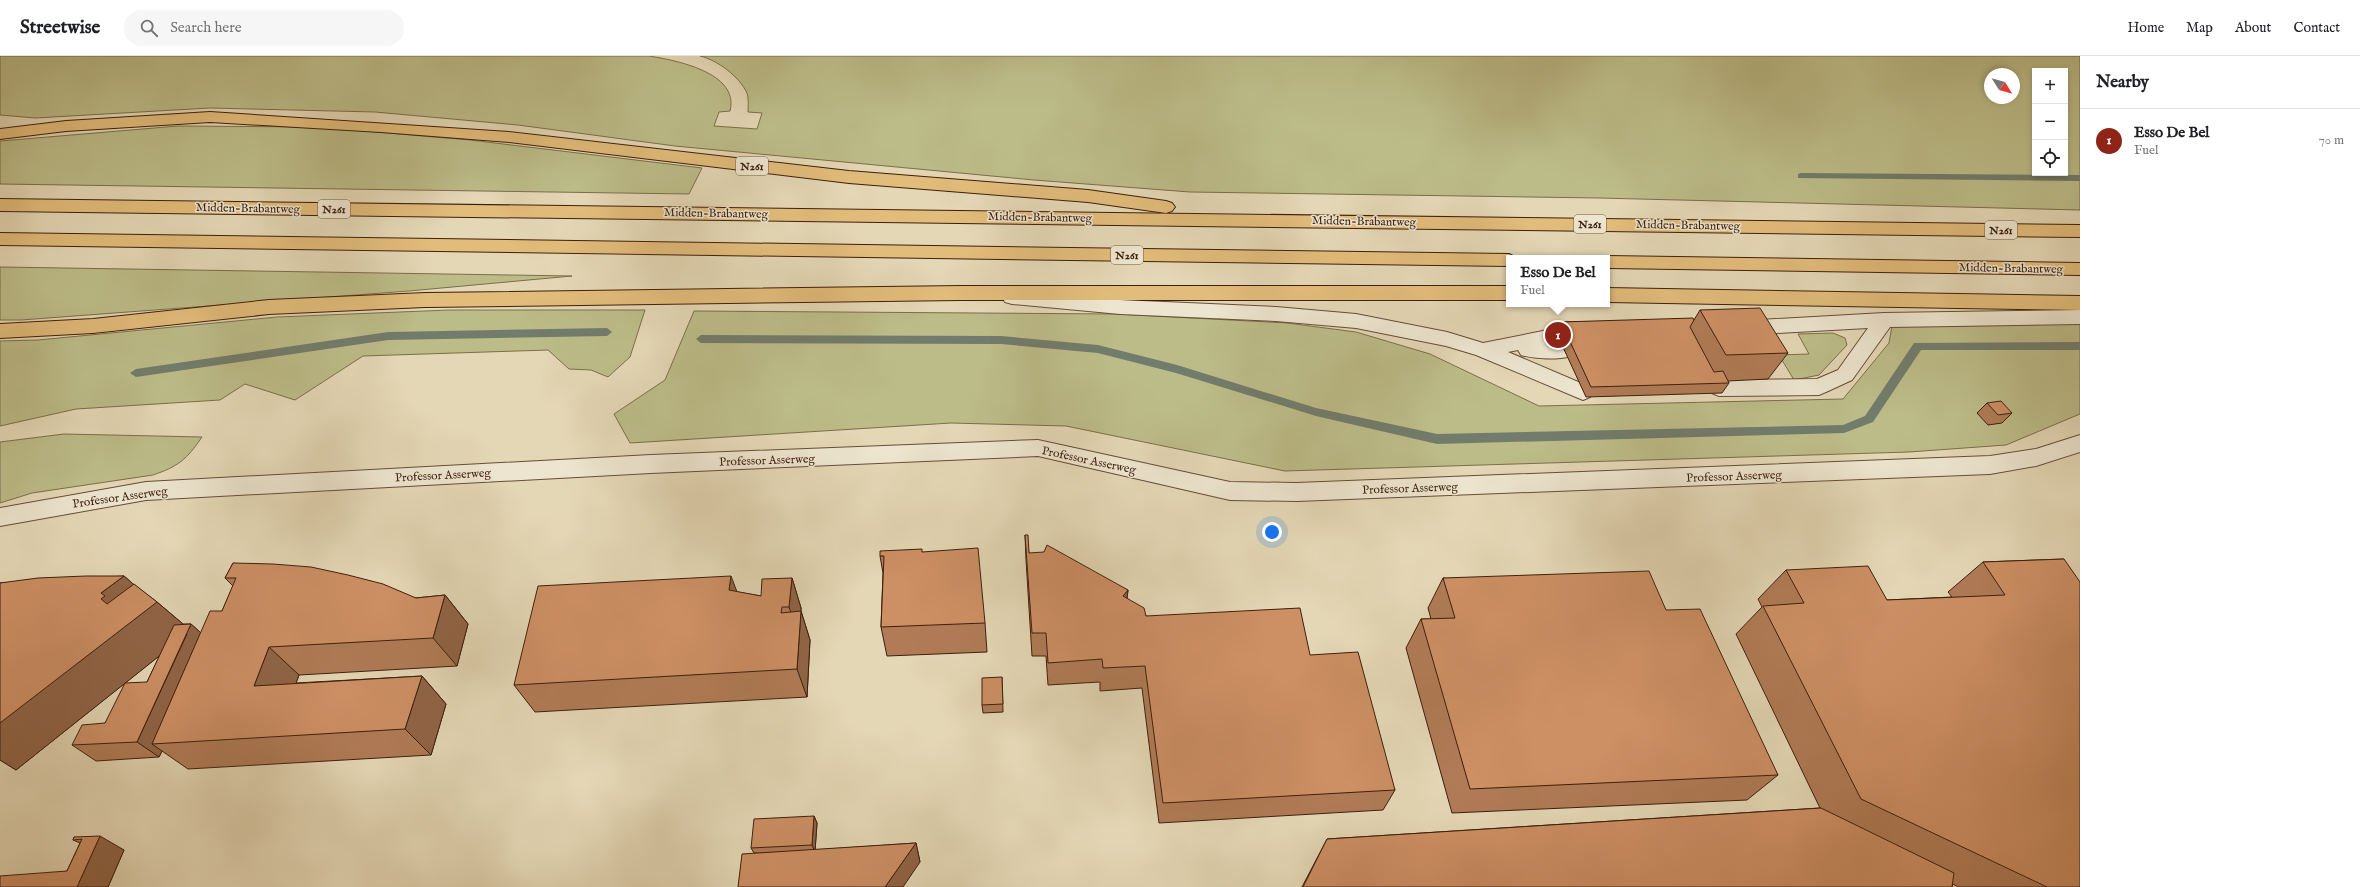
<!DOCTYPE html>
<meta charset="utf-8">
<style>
body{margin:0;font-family:"IM FELL English",serif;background:#f6f6f6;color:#202124}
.controls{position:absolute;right:12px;top:12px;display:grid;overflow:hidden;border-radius:0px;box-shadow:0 2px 6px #0003}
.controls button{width:36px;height:36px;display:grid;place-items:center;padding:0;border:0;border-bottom:1px solid #e0e0e0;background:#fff;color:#202124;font:20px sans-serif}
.compass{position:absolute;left:1984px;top:12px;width:36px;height:36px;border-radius:50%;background:#fff;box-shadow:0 2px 6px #0003;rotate:127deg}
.you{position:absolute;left:1272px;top:476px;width:14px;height:14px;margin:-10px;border:3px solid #fff;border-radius:50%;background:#1a73e8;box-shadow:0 0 0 6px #1a73e833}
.badge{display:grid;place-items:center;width:26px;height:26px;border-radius:50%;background:#8f2418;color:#fff;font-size:13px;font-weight:700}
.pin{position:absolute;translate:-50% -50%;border:2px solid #fff;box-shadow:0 1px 4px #0006}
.popup{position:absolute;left:1506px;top:199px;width:104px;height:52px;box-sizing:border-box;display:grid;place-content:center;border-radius:0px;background:#fff;filter:drop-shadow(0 1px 3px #0005);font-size:13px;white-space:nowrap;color:#757577}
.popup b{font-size:15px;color:#202124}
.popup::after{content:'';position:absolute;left:50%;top:100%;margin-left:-8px;border:8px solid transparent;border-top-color:#fff}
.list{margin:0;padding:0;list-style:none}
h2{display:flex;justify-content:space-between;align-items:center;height:52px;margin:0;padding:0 16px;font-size:17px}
h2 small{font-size:13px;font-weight:400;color:#757577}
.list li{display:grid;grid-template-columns:26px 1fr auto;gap:12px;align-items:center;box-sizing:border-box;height:64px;padding:0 16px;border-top:1px solid #e0e0e0}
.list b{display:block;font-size:15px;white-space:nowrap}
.list p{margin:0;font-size:13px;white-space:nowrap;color:#757577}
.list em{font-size:13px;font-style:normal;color:#757577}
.icon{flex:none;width:22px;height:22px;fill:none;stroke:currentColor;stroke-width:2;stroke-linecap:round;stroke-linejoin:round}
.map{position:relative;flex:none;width:2080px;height:831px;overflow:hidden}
header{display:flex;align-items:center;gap:24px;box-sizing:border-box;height:56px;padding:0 20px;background:#fff;border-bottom:1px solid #e0e0e0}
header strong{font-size:19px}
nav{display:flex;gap:22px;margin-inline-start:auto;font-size:14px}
.search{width:280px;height:36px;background:#f6f6f6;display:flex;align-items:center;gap:10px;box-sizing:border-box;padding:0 14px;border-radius:22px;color:#757577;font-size:15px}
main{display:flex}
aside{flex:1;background:#fff}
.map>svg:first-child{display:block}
.green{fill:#bcbc88;stroke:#7c6e4a;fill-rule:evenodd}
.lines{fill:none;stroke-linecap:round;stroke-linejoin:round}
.stream{fill:#727c6c;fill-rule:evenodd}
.minor-casing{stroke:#674d37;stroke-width:2}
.highway-casing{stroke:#3d1f0d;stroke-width:2}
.minor{fill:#ede5cf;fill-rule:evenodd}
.highway{fill:#e2bc7a;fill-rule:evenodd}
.wall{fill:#b07b56;stroke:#3d1f0d}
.shaded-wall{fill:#906446;stroke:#3d1f0d}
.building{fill:#cd8f64;stroke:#3d1f0d}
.labels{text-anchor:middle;stroke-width:3;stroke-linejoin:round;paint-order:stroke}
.shield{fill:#ede5cf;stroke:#725a47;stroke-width:1}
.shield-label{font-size:11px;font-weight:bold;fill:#3d1f0d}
.street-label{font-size:12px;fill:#3d1f0d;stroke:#ede5cf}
</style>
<header>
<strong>Streetwise</strong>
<div class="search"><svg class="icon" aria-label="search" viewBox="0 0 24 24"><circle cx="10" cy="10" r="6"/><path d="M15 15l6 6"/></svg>Search here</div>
<nav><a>Home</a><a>Map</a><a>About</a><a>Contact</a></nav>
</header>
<main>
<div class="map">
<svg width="2080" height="831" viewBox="0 0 2080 831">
<rect width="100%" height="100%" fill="#e4d7b5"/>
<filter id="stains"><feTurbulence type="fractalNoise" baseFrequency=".005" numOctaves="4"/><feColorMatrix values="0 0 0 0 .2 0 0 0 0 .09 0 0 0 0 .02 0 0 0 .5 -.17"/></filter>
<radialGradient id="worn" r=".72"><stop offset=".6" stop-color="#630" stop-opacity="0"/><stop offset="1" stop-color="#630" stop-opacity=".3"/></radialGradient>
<g class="green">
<path d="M0 0H649C674 4 740 16 730 55L719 56 714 70 757 73 762 57 748 56C748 51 749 42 747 37 739 20 717 4 700 0H2080V154L1599 142 1190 136 1034 124 675 90 518 69 375 56 210 52 35 62 0 59ZM2035 15H2065V117H2035ZM1990 18H2014V42H1990Z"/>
<path d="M178 70 318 71 470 84 702 112 689 138 0 128V85Z"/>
<path d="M0 211 572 220 409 235 21 264H0Z"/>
<path d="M449 254H645L630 301 608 321 591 314 569 313 548 294 363 300 295 344 245 328 220 344 76 353 0 370V285L38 284 277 261Z"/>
<path d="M694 255 1116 258 1287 267 1356 276 1430 298 1539 350 1843 343 1889 287 1892 270 2080 264V358L2006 389 1909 396 1285 415 1066 370 951 367 630 387 614 358 665 324Z"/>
<path d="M1833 277 1845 282 1847 289 1819 319 1794 324 1779 299 1809 298 1798 278Z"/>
<path d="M64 378 202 381C186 404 179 410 153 419L32 437 0 447V386Z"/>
</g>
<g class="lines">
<g class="stream">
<path d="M1801 117 2080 119V125L1798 122V118Z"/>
<path d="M607 272 612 276 607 280 388 284 136 321 130 317 136 313 388 276Z"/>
<path d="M701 279 1001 280 1098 289 1177 309 1316 352 1437 378 1843 369 1865 360 1914 287 2080 286V294H1921L1873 366 1844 377 1437 388 1316 360 1176 317 1098 297 1001 288 701 287 696 283Z"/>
</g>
<g class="minor-casing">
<g id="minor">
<path d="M1012 234 1120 244 1276 251 1356 258 1447 276 1483 287 1558 272 1565 274 1568 279 1565 284 1552 287 1571 290 1574 295 1571 300C1557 304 1535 303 1521 299L1518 294 1508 296 1590 331 1593 336 1590 341 1583 344 1476 299 1446 290 1356 272 1276 265 1120 258 1012 248 1005 246 1002 241 1005 236Z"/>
<path d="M2080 254V268L1890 271 1852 324 1826 336 1819 339 1719 340 1712 337 1709 332 1712 327 1719 324 1817 323 1838 314 1868 272 1741 279 1734 277 1731 272 1734 267 1741 265 1884 257Z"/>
<path d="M2080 379V396L2036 410 1990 418 1297 445 1230 444 1038 400 651 417 146 444 0 470V452L146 426 651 399 1038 384 1230 426 1297 427 1990 400 2036 393Z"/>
</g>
</g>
<g class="highway-casing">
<g id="highway">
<path d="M210 56 509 76 849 115 1088 134 1166 145 1172 147 1175 151 1172 155 1166 157 1088 146 849 127 509 86 381 76 210 66 66 75 0 83V73L66 65Z"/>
<path d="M0 143 2080 169V181L0 155Z"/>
<path d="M0 177 1509 198 1517 202H1509V210L0 189Z"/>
<path d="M1607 200 2080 207V219L1607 212V202H1600Z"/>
<path d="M961 230H1509V244H961L425 251 269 258 93 277 0 282V268L93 263 269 244 425 237Z"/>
<path d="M1607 232 2080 240V254L1607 246Z"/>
</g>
</g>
<use href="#minor" class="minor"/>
<use href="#highway" class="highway"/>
</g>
<g class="wall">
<path d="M1700 254 1788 297 1768 323 1728 325 1729 327 1722 337 1586 341 1556 276 1561 266 1694 264Z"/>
<path d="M1987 347 2012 357 2002 367 1988 369 1977 357Z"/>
<path d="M1025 479 1029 497 1128 534 1127 542 1146 560 1310 599 1395 734 1383 754 1159 767 1142 632 1100 635V626L1048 629 1046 600H1032L1026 504Z"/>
<path d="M923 496 985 567 987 596 887 600 881 571 883 517 880 500Z"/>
<path d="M2064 503 2080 831H1958L1953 828 1952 831H1302L1327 783 1820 752 1736 578 1762 551 1758 543 1786 514 1887 544 1952 541 1948 536 1983 506Z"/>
<path d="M233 507 416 542 445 539 468 568 457 610 299 619 296 627 422 620 446 648 431 699 188 713 162 695 159 701 96 705 72 689 105 667 147 626 160 599 16 714 0 704V527L124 520 133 528 157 546 183 568H191L201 577 222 555 233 530 225 522Z"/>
<path d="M792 522 801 552V555L810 584 807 641 535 656 514 629 737 536 761 540Z"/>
<path d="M1443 522 1666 554 1778 719 1747 744 1452 757 1406 592 1421 563H1431L1428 552Z"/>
<path d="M1002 621 1003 656 983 657 982 649Z"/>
<path d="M814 760 817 767 815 794 916 787 920 806 754 797 751 792Z"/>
<path d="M74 781 124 794 108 831H0L67 815 80 787 73 784Z"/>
</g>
<g class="shaded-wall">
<path d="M124 520 155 547 157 546 189 573 191 568 210 585 152 688 162 695 159 701 137 686 187 578 16 714 0 704V667L101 543V537Z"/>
<path d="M731 520 742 549 729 534Z"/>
<path d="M792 522 801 552 799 579 789 551Z"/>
<path d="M1128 534 1125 558 1123 540Z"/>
<path d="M445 539 468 568 457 610 433 582Z"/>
<path d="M801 555 810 584 807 641 797 613Z"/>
<path d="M269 591 299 619 285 657 254 630Z"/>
<path d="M422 620 446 648 431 699 405 673Z"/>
<path d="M814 760 817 767 815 796 812 789Z"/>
<path d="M100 780 124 794 108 831H77Z"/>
<path d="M916 787 920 806 903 831H885Z"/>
</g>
<g class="building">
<path d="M1760 252 1788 297 1726 299 1700 254Z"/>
<path d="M1693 262 1694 264 1690 271 1714 316 1723 315 1729 327 1591 331 1561 266Z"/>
<path d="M2001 345 2012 357 1998 359 1987 347Z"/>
<path d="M1025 479H1028L1029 497 1044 496 1047 489 1128 534 1123 540 1144 552 1146 560 1300 552 1310 599 1358 596 1395 734 1163 747 1145 610 1103 612 1102 603 1048 607 1046 577H1032Z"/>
<path d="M978 492 985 567 881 571 884 500H880V495L922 493V496Z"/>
<path d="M2064 503 2080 526V831H2047L1861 743 1763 550 1804 547 1786 514 1868 510 1887 544 2005 539 1983 506Z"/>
<path d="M233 507 273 508 311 511 348 519 383 528 416 542 445 539 433 582 269 591 254 630 422 620 405 673 152 688 210 555H222L236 522H225Z"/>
<path d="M1649 515 1666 554 1700 553 1778 719 1470 733 1421 563 1455 562 1443 522Z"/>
<path d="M86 520H124L101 537 105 540 101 543 107 548 134 528 157 546 0 667V527L38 522Z"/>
<path d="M731 520 729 534 761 540 762 523 792 522 789 551H782L781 557 801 555 797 613 514 629 538 530Z"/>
<path d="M191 568 137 686 72 689 82 669 105 667 125 627 147 626 174 569Z"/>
<path d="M1002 621 1003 648 982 649V622Z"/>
<path d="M1821 752 1954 817 1952 831H1303L1327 783Z"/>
<path d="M814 760 812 789 751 792 754 763Z"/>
<path d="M100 780 77 831H0V820L67 815 82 783 73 784 74 781Z"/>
<path d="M916 787 885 831H738L742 798Z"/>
</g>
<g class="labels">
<g class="shield">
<rect x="736" y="101" width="32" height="18" rx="3"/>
<rect x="318" y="144" width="32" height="18" rx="3"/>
<rect x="1574" y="159" width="32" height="18" rx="3"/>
<rect x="1985" y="165" width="32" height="18" rx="3"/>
<rect x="1111" y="190" width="32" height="18" rx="3"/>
</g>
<g class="shield-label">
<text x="752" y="114">N261</text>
<text x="334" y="157">N261</text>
<text x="1590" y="172">N261</text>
<text x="2001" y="178">N261</text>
<text x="1127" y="203">N261</text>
</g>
<g class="street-label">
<text transform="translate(248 152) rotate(1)" y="4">Midden-Brabantweg</text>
<text transform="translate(716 157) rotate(1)" y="4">Midden-Brabantweg</text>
<text transform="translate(1040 161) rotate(1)" y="4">Midden-Brabantweg</text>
<text transform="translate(1364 165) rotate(1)" y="4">Midden-Brabantweg</text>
<text transform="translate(1688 169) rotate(1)" y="4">Midden-Brabantweg</text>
<text transform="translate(2011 212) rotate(1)" y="4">Midden-Brabantweg</text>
<text transform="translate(767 404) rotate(-2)" y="4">Professor Asserweg</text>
<text transform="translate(1089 404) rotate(12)" y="4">Professor Asserweg</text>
<text transform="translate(443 419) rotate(-3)" y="4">Professor Asserweg</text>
<text transform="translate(1734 420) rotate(-2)" y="4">Professor Asserweg</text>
<text transform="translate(1410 432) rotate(-2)" y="4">Professor Asserweg</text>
<text transform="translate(120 441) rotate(-8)" y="4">Professor Asserweg</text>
</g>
</g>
<rect width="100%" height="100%" filter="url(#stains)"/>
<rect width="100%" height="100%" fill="url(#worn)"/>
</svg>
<div class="controls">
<button>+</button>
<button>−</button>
<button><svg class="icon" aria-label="locate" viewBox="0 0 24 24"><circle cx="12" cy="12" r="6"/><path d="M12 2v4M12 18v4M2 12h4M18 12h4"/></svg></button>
</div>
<svg class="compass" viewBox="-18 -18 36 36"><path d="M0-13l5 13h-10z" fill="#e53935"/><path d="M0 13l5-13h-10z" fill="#757577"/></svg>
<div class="you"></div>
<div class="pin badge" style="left:1558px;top:279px">1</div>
<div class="popup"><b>Esso De Bel</b>Fuel</div>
</div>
<aside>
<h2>Nearby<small></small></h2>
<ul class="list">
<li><span class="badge">1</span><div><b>Esso De Bel</b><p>Fuel</p></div><em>70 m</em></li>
</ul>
</aside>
</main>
